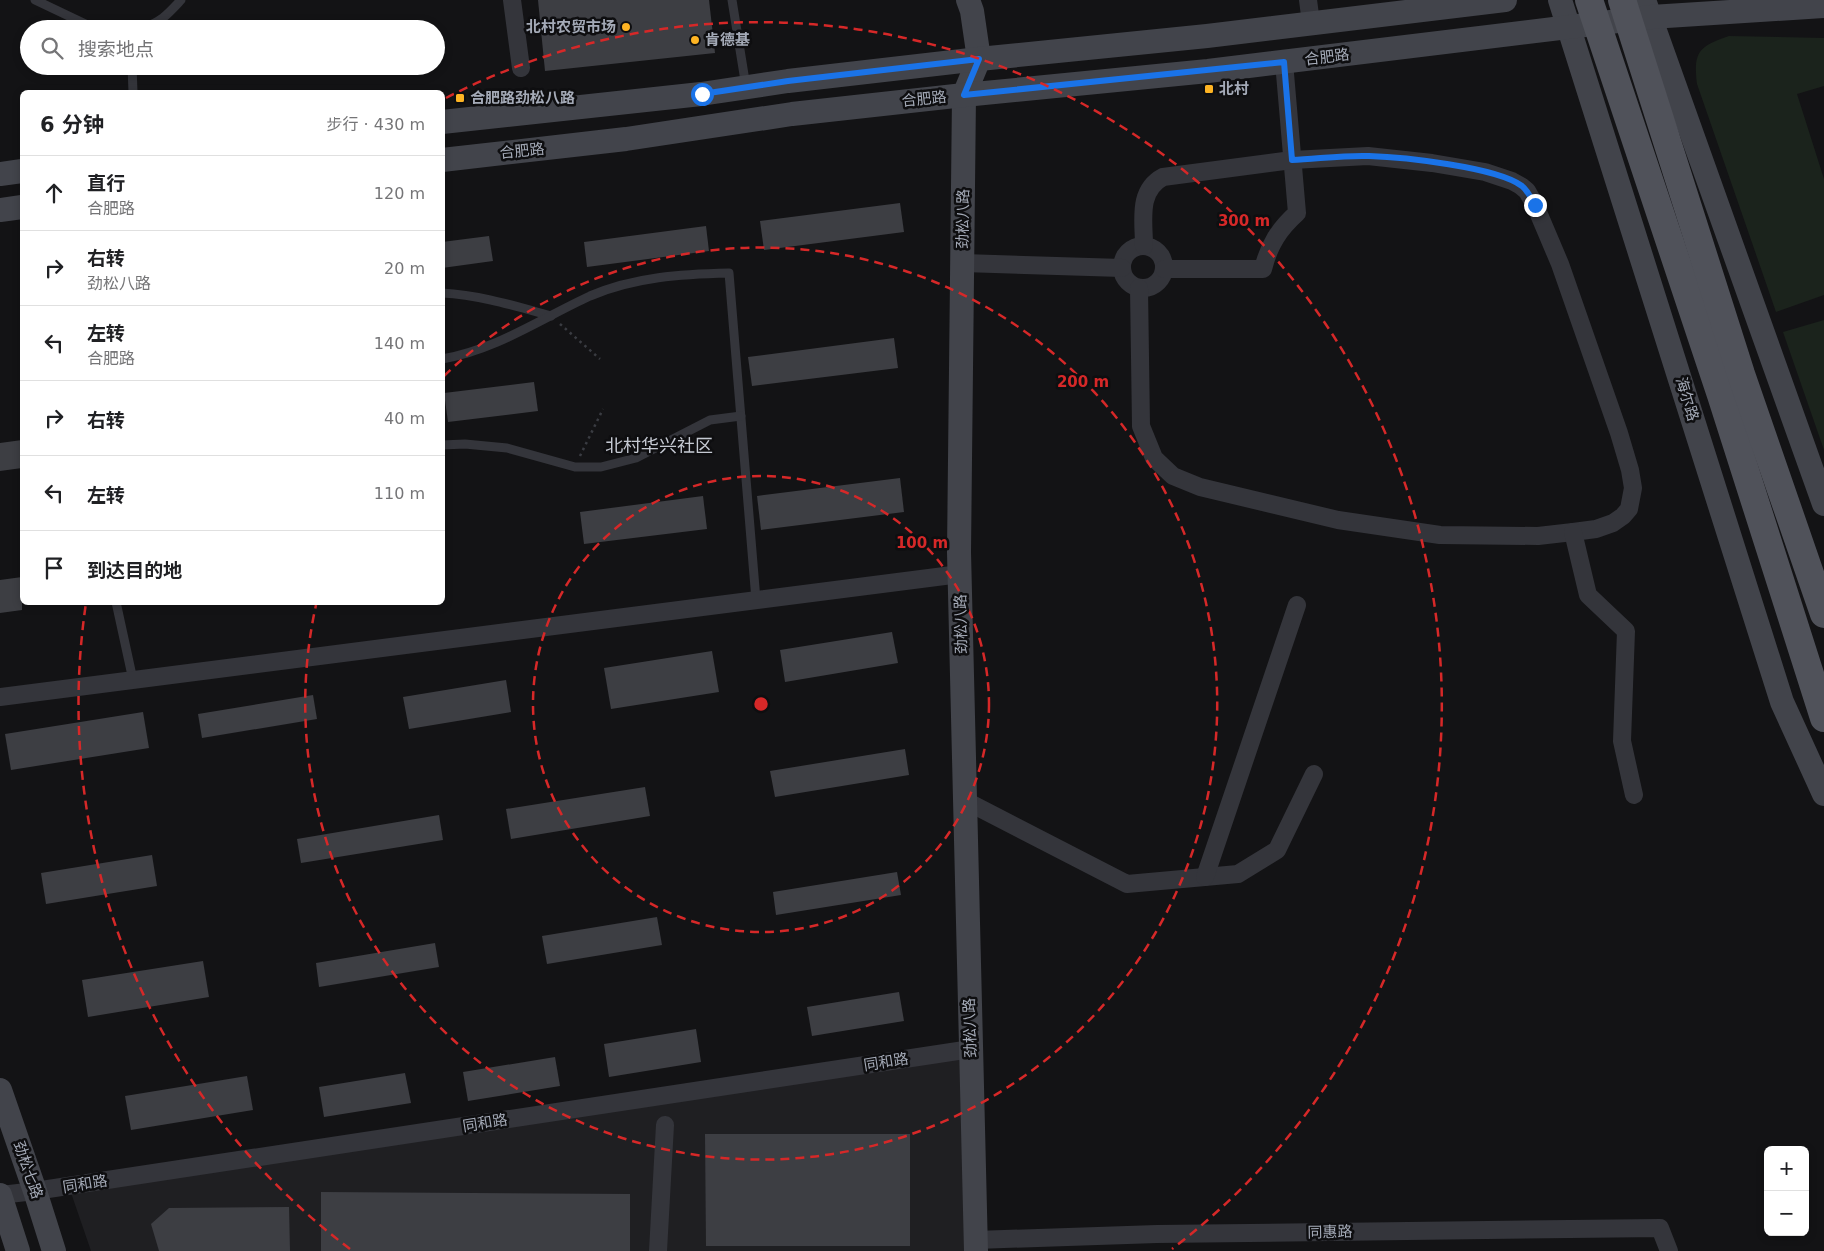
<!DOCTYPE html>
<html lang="zh">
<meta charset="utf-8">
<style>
body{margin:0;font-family:"DejaVu Sans","Noto Sans SC",sans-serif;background:#f6f6f6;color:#202124}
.controls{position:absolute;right:15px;bottom:15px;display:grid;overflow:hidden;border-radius:8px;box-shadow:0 2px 8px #0003}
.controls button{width:45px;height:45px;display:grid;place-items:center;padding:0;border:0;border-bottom:1px solid #e0e0e0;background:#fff;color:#202124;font:25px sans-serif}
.stop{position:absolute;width:15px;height:15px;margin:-11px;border:4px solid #1a73e8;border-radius:50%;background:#fff}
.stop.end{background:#1a73e8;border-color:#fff;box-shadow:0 1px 5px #0008}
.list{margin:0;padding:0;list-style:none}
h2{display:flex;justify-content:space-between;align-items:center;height:65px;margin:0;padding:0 20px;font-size:21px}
h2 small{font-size:16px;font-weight:400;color:#757577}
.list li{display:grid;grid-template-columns:32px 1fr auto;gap:15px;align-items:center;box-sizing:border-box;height:75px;padding:0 20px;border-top:1px solid #e0e0e0}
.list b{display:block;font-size:19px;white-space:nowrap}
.list p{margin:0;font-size:16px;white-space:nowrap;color:#757577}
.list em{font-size:16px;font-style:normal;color:#757577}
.icon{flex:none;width:28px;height:28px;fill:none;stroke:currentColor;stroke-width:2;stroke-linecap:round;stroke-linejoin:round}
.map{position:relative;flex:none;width:1824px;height:1251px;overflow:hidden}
.search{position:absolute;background:#fff;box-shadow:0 2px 8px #0003;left:20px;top:20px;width:425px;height:55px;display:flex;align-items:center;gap:12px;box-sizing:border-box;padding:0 18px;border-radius:28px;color:#757577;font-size:19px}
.panel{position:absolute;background:#fff;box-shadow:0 2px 8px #0003;left:20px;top:90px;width:425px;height:515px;border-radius:8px}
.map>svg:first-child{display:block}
.built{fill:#1f1f22}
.green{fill:#1b231c}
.building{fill:#3d3e43}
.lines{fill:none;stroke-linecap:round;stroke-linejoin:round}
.path{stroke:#3a3c42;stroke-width:2.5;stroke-dasharray:2.5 4;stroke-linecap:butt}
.lane{stroke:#34353b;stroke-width:9}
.street{stroke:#34353b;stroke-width:18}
.secondary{stroke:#42444b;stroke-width:24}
.primary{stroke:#50525a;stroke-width:28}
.route{stroke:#1a73e8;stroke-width:6}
.ring{fill:none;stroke:#d62828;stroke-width:2.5;stroke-dasharray:9 6}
.poi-dot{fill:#feb423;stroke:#0e0e10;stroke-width:2}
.labels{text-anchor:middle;stroke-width:5;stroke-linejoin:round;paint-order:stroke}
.poi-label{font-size:15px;font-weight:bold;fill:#a4aab7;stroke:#0e0e10;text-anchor:start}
.street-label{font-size:15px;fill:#a4aab7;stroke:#0e0e10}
.quarter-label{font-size:18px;fill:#c5c9d2;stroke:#0e0e10}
.centre{fill:#d62828;stroke:#0e0e10;stroke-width:2.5}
.ring-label{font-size:15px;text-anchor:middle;font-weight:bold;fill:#d62828;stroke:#0e0e10;stroke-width:5;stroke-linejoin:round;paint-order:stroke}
</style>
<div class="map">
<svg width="1824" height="1251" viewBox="0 0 1824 1251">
<rect width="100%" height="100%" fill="#131315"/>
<path class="built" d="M971 1049 967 1251H91L69 1187Z"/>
<g class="green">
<path d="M1729 36 1824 38V86L1797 94 1824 179V295L1776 312 1697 84C1693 52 1699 46 1729 36Z"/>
<path d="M1824 320V450L1783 332Z"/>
</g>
<g class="building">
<path d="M538 0H709L715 53 545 71Z"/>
<path d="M900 203 904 232 764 250 760 221Z"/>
<path d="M706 226 709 251 587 267 584 242Z"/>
<path d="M489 236 493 261 442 268V242Z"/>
<path d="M894 338 898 368 752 386 748 357Z"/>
<path d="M534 382 538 411 448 422 444 393Z"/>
<path d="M22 440V468L0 471V443Z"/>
<path d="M900 478 904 512 761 530 757 496Z"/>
<path d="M703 496 707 529 584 544 580 512Z"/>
<path d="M22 577V610L0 613V580Z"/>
<path d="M892 632 898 663 785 682 780 650Z"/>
<path d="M712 651 719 692 611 709 604 668Z"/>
<path d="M506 680 511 712 409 729 403 697Z"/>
<path d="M313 695 317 719 202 738 198 714Z"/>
<path d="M143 712 149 748 11 770 5 734Z"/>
<path d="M905 749 909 775 775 797 770 771Z"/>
<path d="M645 787 650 816 511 839 506 809Z"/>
<path d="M439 815 443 840 301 863 297 839Z"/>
<path d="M152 855 157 886 46 904 41 873Z"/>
<path d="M897 872 901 895 776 915 773 892Z"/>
<path d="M657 917 662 945 547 964 542 936Z"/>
<path d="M435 943 439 967 319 987 316 963Z"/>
<path d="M203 961 209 997 88 1017 82 980Z"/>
<path d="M899 992 904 1021 812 1036 807 1007Z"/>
<path d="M696 1029 701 1062 609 1077 604 1044Z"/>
<path d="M555 1057 560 1086 468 1101 463 1072Z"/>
<path d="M405 1073 411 1103 324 1117 319 1087Z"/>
<path d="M247 1076 253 1110 131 1130 125 1096Z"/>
<path d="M705 1134H910V1246H706Z"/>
<path d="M321 1192 630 1194V1251H321Z"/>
<path d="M289 1207 290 1251H159L151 1224 169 1208Z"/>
</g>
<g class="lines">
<g class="path">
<path d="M560 324 600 359"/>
<path d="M580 456 603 409"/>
</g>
<g class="lane">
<path d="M35 0 96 29"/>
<path d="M732 0 746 87"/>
<path d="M142 29C163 20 166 16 181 0"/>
<path d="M132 66 133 92"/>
<path d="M442 293C480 295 515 306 551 316"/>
<path d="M442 359C496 350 542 318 590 296 634 277 682 274 729 273L756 600"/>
<path d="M442 445 465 444 507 448 575 467H601L636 458 710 420 741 416"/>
<path d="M116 602 133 680"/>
</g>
<g class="street">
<path d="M512 0 521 68"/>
<path d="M1308 0 1311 23"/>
<circle cx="1143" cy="267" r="21"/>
<path d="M963 263 1122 268"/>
<path d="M1164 269H1263C1269 245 1279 229 1297 213L1284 62"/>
<path d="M1139 288 1141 426 1154 458 1173 476 1200 487 1338 520 1440 535 1538 536 1573 532 1596 529 1613 523 1623 516 1629 509 1633 488 1630 470 1619 433 1560 264 1535 205 1527 191 1521 186 1512 181 1485 172 1432 163 1368 156 1292 160 1163 177C1137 191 1144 221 1144 246"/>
<path d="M1573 532 1588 595 1626 631 1622 741 1634 795"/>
<path d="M0 697 960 574"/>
<path d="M964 800 1127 884 1238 874 1277 850 1314 774"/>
<path d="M1205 877 1297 605"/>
<path d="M0 1195 35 1191 971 1049"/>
<path d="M976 1240 1157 1234 1660 1228 1669 1251"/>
<path d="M658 1251 665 1125"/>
</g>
<g class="secondary">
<path d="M968 0 972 11 979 59 964 95 959 552 976 1251"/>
<path d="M1560 0 1782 702 1824 794"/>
<path d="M1644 0 1824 504"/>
<path d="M442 122 701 94 788 81 979 59 1207 36 1505 0"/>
<path d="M442 160 626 139 792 114 964 95 1208 71 1651 17 1824 6"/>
<path d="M0 174 22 171"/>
<path d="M0 210 22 207"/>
<path d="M0 1090 35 1191 54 1251"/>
<path d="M0 1195 18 1251"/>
</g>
<g class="primary">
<path d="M1589 0 1721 395 1824 718"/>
<path d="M1622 0 1741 374 1824 614"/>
</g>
</g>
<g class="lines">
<path class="route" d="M702 94 788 81 979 59 964 95 1284 62 1292 160C1317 159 1344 155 1369 156 1402 157 1497 167 1522 186 1528 191 1531 198 1535 205"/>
</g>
<g class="ring">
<circle cx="761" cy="704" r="228"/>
<path d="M444 376A456 456 0 1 1 316 605"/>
<path d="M350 1249A683 683 0 0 1 86 603M446 98A683 683 0 0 1 1172 1249"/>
</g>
<g class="poi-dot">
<circle cx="626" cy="27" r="5"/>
<circle cx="695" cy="40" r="5"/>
<rect x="1204" y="84" width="10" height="10" rx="2.5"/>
<rect x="455" y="93" width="10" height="10" rx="2.5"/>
</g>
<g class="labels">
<g class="poi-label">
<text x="616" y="32" text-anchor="end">北村农贸市场</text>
<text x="705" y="45">肯德基</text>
<text x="1219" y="94">北村</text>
<text x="470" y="103">合肥路劲松八路</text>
</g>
<g class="street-label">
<text transform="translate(1327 57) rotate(-7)" y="5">合肥路</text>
<text transform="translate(924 99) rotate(-6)" y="5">合肥路</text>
<text transform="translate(522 151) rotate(-6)" y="5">合肥路</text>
<text transform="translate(963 219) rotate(-89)" y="5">劲松八路</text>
<text transform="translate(1687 399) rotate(73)" y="5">海尔路</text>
<text transform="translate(961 624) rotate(-91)" y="5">劲松八路</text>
<text transform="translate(970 1028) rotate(-92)" y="5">劲松八路</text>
<text transform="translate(886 1062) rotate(-9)" y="5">同和路</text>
<text transform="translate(485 1123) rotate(-9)" y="5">同和路</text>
<text transform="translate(28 1170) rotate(71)" y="5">劲松七路</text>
<text transform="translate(85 1184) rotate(-9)" y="5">同和路</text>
<text transform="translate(1330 1232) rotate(-1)" y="5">同惠路</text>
</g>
<g class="quarter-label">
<text x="659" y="452">北村华兴社区</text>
</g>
</g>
<circle cx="761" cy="704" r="8" class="centre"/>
<g class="ring-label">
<text x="1244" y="226">300 m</text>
<text x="1083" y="387">200 m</text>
<text x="922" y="548">100 m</text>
</g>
</svg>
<div class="controls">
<button>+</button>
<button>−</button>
</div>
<div class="stop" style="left:702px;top:94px"></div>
<div class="stop end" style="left:1535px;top:205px"></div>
<div class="search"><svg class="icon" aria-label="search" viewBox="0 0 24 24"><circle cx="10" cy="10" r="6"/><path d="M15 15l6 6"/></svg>搜索地点</div>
<section class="panel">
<h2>6 分钟<small>步行 · 430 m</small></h2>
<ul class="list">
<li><svg class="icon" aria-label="ahead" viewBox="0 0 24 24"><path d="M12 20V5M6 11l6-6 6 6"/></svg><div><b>直行</b><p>合肥路</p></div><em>120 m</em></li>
<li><svg class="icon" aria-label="right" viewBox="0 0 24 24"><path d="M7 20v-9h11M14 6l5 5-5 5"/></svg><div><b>右转</b><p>劲松八路</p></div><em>20 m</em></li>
<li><svg class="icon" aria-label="left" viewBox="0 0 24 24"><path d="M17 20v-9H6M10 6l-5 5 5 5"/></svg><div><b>左转</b><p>合肥路</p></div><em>140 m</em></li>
<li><svg class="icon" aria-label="right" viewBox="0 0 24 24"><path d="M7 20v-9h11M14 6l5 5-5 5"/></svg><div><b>右转</b></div><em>40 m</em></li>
<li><svg class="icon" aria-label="left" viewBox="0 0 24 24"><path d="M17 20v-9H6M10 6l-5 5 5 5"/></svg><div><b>左转</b></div><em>110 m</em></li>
<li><svg class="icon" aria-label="arrive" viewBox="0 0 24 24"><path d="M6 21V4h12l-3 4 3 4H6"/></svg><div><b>到达目的地</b></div></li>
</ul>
</section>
</div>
